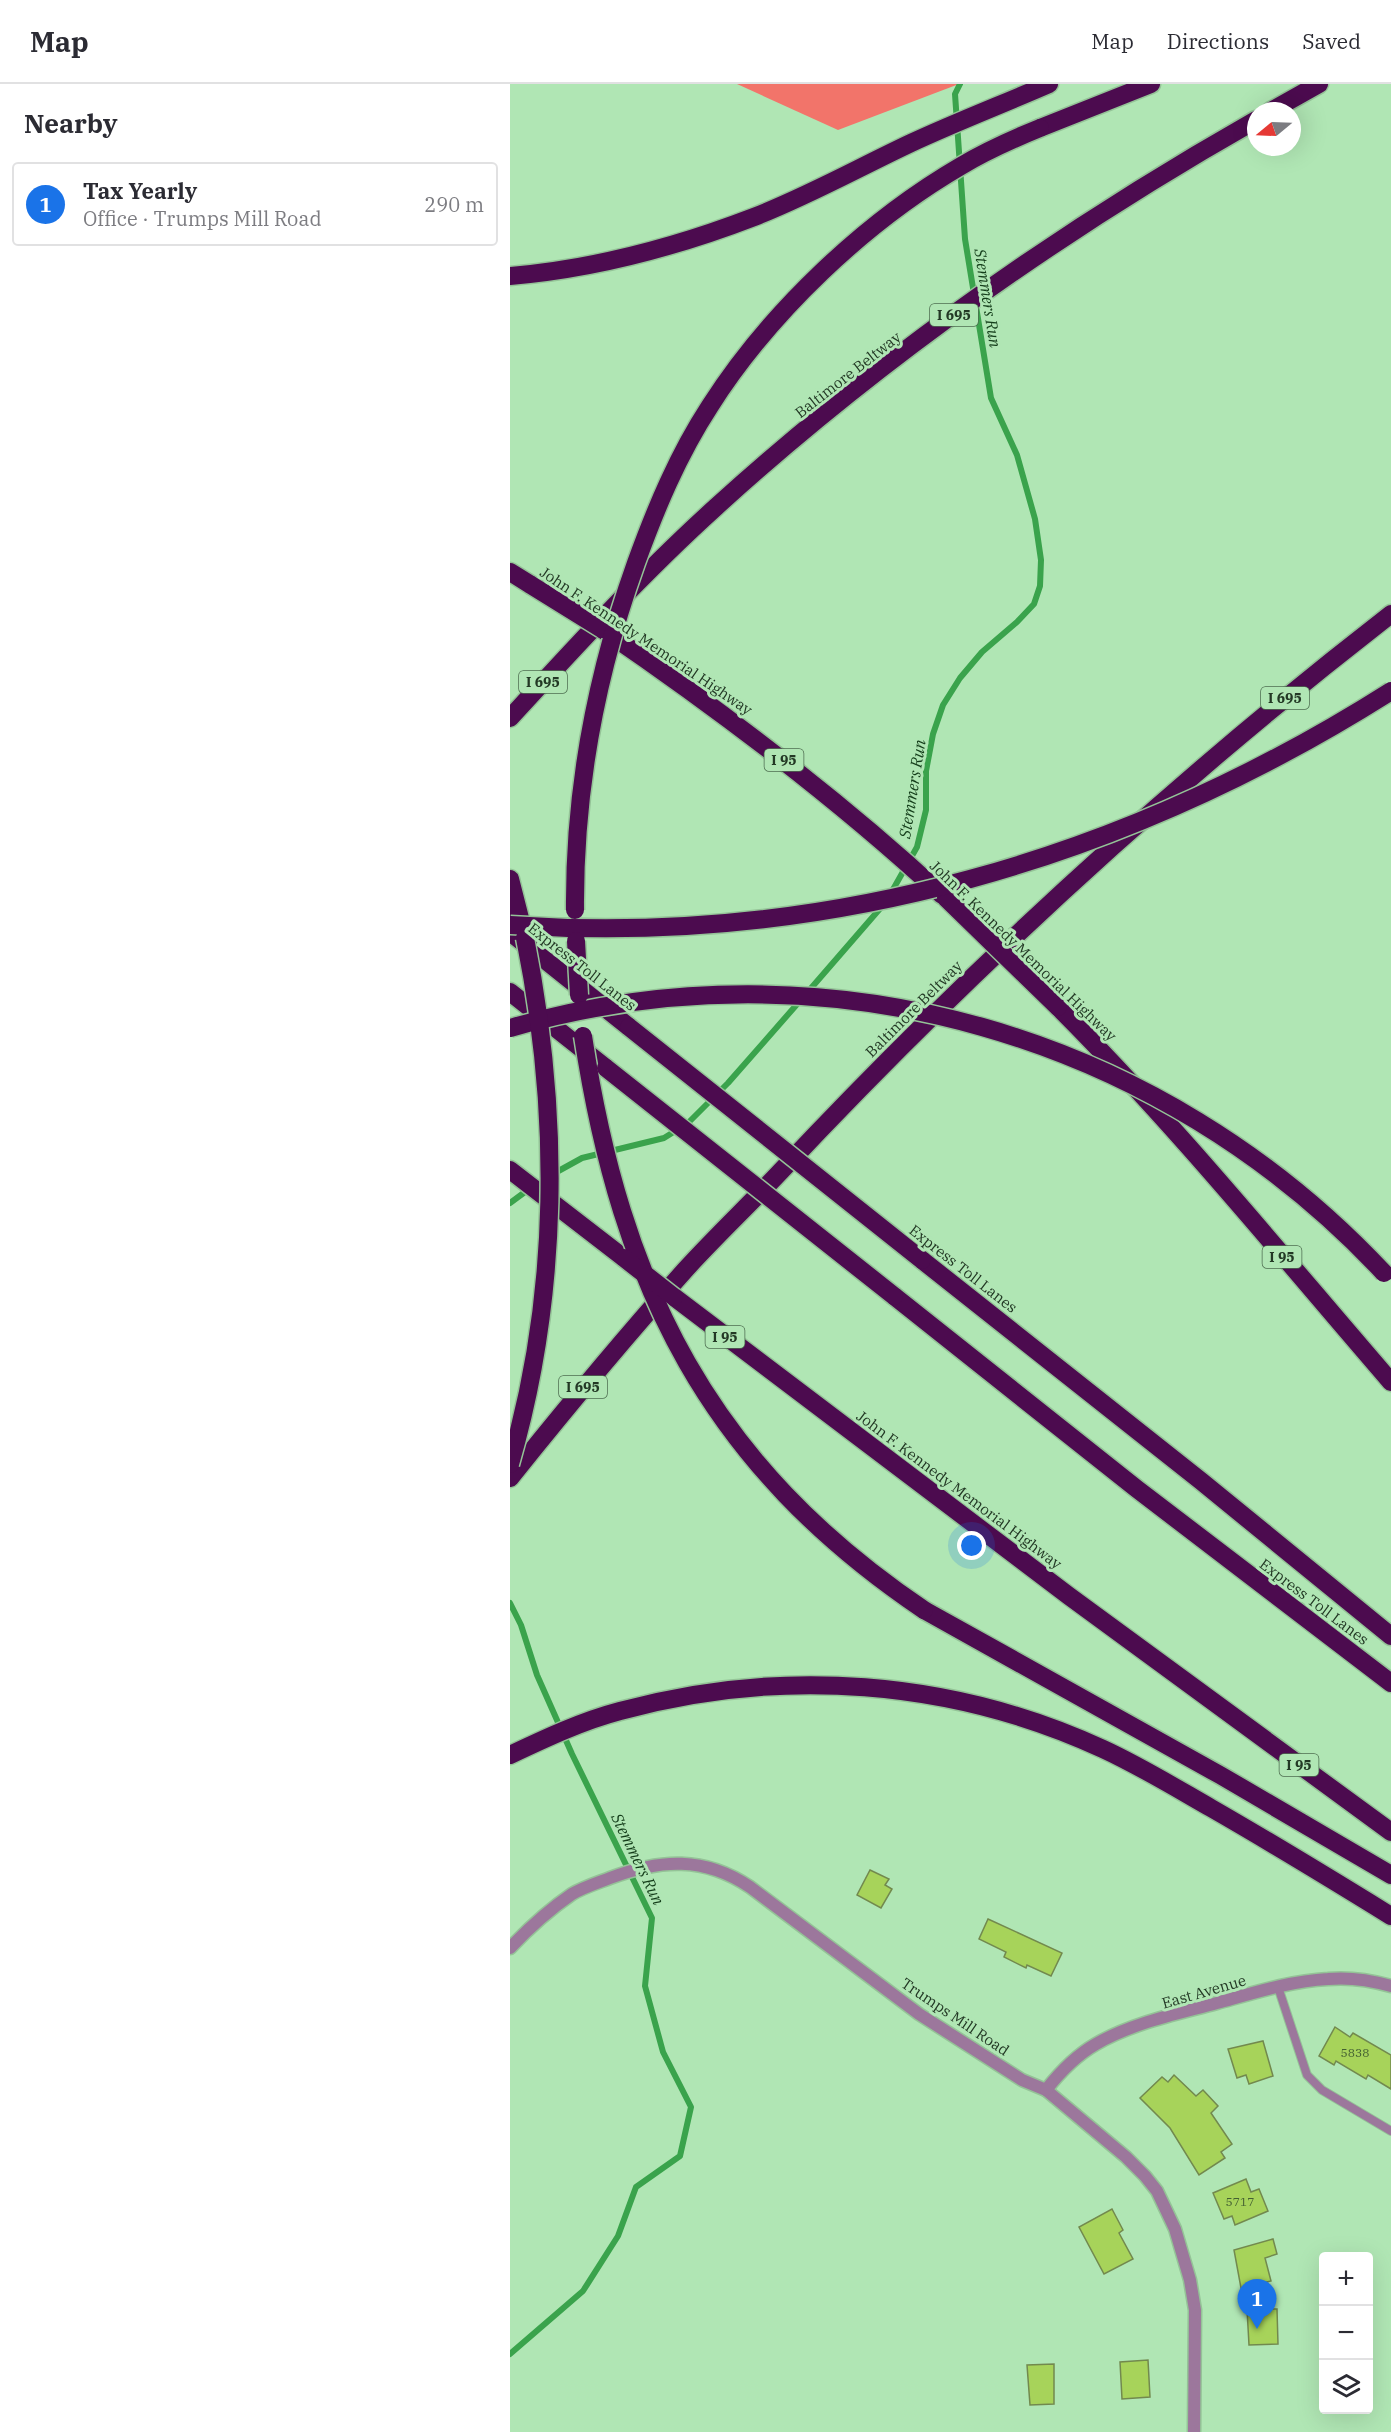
<!DOCTYPE html>
<meta charset="utf-8">
<style>
body{margin:0;font-family:"IBM Plex Serif",serif;background:#f2f2f3;color:#2b2b33}
.controls{position:absolute;right:18px;bottom:18px;display:grid;overflow:hidden;border-radius:6px;box-shadow:0 6px 24px #0002}
.controls button{width:54px;height:54px;display:grid;place-items:center;padding:0;border:0;border-bottom:2px solid #e1e1e2;background:#fff;color:#2b2b33;font:30px sans-serif}
.compass{position:absolute;left:737px;top:18px;width:54px;height:54px;border-radius:50%;background:#fff;box-shadow:0 6px 24px #0002;rotate:251deg}
.you{position:absolute;left:462px;top:1462px;width:21px;height:21px;margin:-15px;border:4px solid #fff;border-radius:50%;background:#1a73e8;box-shadow:0 0 0 9px #1a73e833}
.badge{display:grid;place-items:center;width:39px;height:39px;border-radius:50%;background:#1a73e8;color:#fff;font-size:20px;font-weight:700}
.pin{position:absolute;translate:-50% -50px;filter:drop-shadow(0 2px 3px #0008)}
.pin::after{content:'';position:absolute;top:32px;width:21px;height:18px;background:inherit;clip-path:polygon(0 0,100% 0,50% 100%)}
.list{margin:0;padding:0;list-style:none}
h2{display:flex;justify-content:space-between;align-items:center;height:78px;margin:0;padding:0 24px;font-size:26px}
h2 small{font-size:20px;font-weight:400;color:#7c7c81}
.list li{display:grid;grid-template-columns:39px 1fr auto;gap:18px;align-items:center;box-sizing:border-box;height:84px;margin:0 12px 12px;padding:0 12px;border:2px solid #e1e1e2;border-radius:6px}
.list b{display:block;font-size:22px;white-space:nowrap}
.list p{margin:0;font-size:20px;white-space:nowrap;color:#7c7c81}
.list em{font-size:20px;font-style:normal;color:#7c7c81}
.icon{flex:none;width:33px;height:33px;fill:none;stroke:currentColor;stroke-width:2;stroke-linecap:round;stroke-linejoin:round}
.map{position:relative;flex:none;width:881px;height:2348px;overflow:hidden}
header{display:flex;align-items:center;gap:36px;box-sizing:border-box;height:84px;padding:0 30px;background:#fff;border-bottom:2px solid #e1e1e2}
header strong{font-size:28px}
nav{display:flex;gap:33px;margin-inline-start:auto;font-size:21px}
main{display:flex}
aside{flex:1;background:#fff}
.map>svg:first-child{display:block}
.forest{fill:#f2746a}
.lines{fill:none;stroke-linecap:round;stroke-linejoin:round}
.stream{stroke:#3aa34c;stroke-width:6}
.building{fill:#a7d35a;stroke:#72894e;stroke-width:1.5}
.lane-casing{stroke:#94c397;stroke-width:10}
.street-casing{stroke:#94c397;stroke-width:15}
.highway-casing{stroke:#94c397;stroke-width:21}
.lane{stroke:#9c779c;stroke-width:8}
.street{stroke:#9c779c;stroke-width:12}
.highway{stroke:#4c0b4f;stroke-width:18}
.highway-bridge-casing{stroke:#94c397;stroke-width:21;stroke-linecap:butt}
.highway-bridge{stroke:#4c0b4f;stroke-width:18}
.labels{text-anchor:middle;stroke-width:6;stroke-linejoin:round;paint-order:stroke}
.number-label{font-size:12px;fill:#446032}
.shield{fill:#b0e6b4;stroke:#4d6d50;stroke-width:1.5}
.shield-label{font-size:14px;font-weight:bold;fill:#233925}
.street-label{font-size:15px;fill:#233925;stroke:#b0e6b4}
.water-label{font-size:16px;font-style:italic;fill:#143d1a;stroke:#b0e6b4}
</style>
<header>
<strong>Map</strong>
<nav><a>Map</a><a>Directions</a><a>Saved</a></nav>
</header>
<main>
<aside>
<h2>Nearby<small></small></h2>
<ul class="list">
<li><span class="badge">1</span><div><b>Tax Yearly</b><p>Office · Trumps Mill Road</p></div><em>290 m</em></li>
</ul>
</aside>
<div class="map">
<svg width="881" height="2348" viewBox="0 0 881 2348">
<rect width="100%" height="100%" fill="#b0e6b4"/>
<path class="forest" d="M227 0H449L328 46Z"/>
<g class="lines">
<g class="stream">
<path d="M381 809 407 763 416 726V687L423 650 433 621 450 594 472 568 507 538 524 520 530 502 531 476 525 435 507 371 481 314 455 155 445 10 450 0"/>
<path d="M296 910 374 820"/>
<path d="M43 1090 72 1074 154 1054 178 1039 218 999 289 918"/>
<path d="M0 1119 19 1105"/>
<path d="M0 1519 11 1541 27 1591 62 1670 142 1834 135 1902 153 1968 181 2023 170 2072 126 2103 108 2152 73 2207 0 2270"/>
</g>
</g>
<g class="building">
<path d="M360 1786 379 1795 375 1801 382 1805 371 1824 347 1811Z"/>
<path d="M478 1835 552 1869 541 1892 517 1881 516 1884 494 1873 496 1868 469 1855Z"/>
<path d="M825 1943 840 1953 843 1949 881 1971V2005L858 1991 856 1995 826 1977 824 1981 809 1972Z"/>
<path d="M753 1957 763 1992 739 2000 736 1991 727 1994 718 1965Z"/>
<path d="M664 1991 686 2012 693 2006 708 2022 701 2029 722 2060 711 2068 715 2074 689 2091 660 2044 630 2014 652 1993 658 1998Z"/>
<path d="M736 2095 741 2108 749 2105 758 2127 725 2141 722 2132 714 2135 703 2109Z"/>
<path d="M602 2125 613 2146 609 2149 623 2175 594 2190 569 2143Z"/>
<path d="M763 2155 767 2170 755 2174 761 2197 731 2204 724 2166Z"/>
<path d="M737 2225H767L768 2260 739 2261Z"/>
<path d="M638 2276 640 2313 612 2315 610 2278Z"/>
<path d="M544 2280V2320L520 2321 517 2281Z"/>
</g>
<g class="lines">
<g class="lane-casing">
<path id="lane" d="M768 1903 797 1991 812 2006 881 2047"/>
</g>
<g class="street-casing">
<g id="street">
<path d="M0 1864C18 1845 40 1825 62 1810 74 1803 87 1799 100 1794 150 1775 194 1772 240 1803L409 1930 512 1996 536 2006 616 2073 635 2092 647 2107 665 2145 680 2196 685 2226 684 2348"/>
<path d="M536 2006C550 1988 565 1972 586 1960 622 1939 667 1930 707 1919 743 1909 780 1897 818 1895 840 1893 860 1896 881 1902"/>
</g>
</g>
<g class="highway-casing">
<g id="highway">
<path d="M761 27 809 0"/>
<path d="M530 44 641 0"/>
<path d="M0 192C83 185 166 163 244 133 298 112 348 84 401 59 446 38 493 20 539 0"/>
<path d="M0 488 21 501"/>
<path d="M92 545C212 627 326 713 432 811"/>
<path d="M0 634C66 562 133 489 206 423 369 275 554 145 746 36"/>
<path d="M0 795 15 854"/>
<path d="M0 848 119 943"/>
<path d="M0 908 96 984"/>
<path d="M548 923C666 1041 772 1172 881 1298"/>
<path d="M0 1086 114 1174"/>
<path d="M412 1176 691 1397 881 1552"/>
<path d="M384 1212 627 1405 881 1599"/>
<path d="M164 1213 559 1512 881 1748"/>
<path d="M0 1394C57 1323 115 1253 176 1185 207 1151 240 1120 271 1087 460 886 663 699 881 530"/>
<path d="M414 1526 710 1691 881 1791"/>
<path d="M0 1671C36 1654 72 1637 110 1627 271 1583 441 1595 593 1665 630 1682 666 1704 701 1724 762 1759 821 1795 881 1832"/>
</g>
</g>
<use href="#lane" class="lane"/>
<use href="#street" class="street"/>
<use href="#highway" class="highway"/>
<g class="highway-bridge-casing">
<g id="highway-bridge">
<path d="M21 501 92 545"/>
<path d="M436 814 548 923"/>
<path d="M65 826C64 707 86 591 126 479 146 424 168 371 200 322 260 228 355 138 451 82 476 67 503 55 530 44"/>
<path d="M0 841C315 863 616 775 881 607"/>
<path d="M66 857 69 911"/>
<path d="M119 943 412 1176"/>
<path d="M0 944C315 853 651 950 874 1189"/>
<path d="M73 952C111 1203 199 1381 414 1526"/>
<path d="M96 984 384 1212"/>
<path d="M114 1174 164 1213"/>
<path d="M0 1380C50 1208 50 1028 15 854"/>
</g>
</g>
<use href="#highway-bridge" class="highway-bridge"/>
</g>
<g class="labels">
<g class="number-label">
<text x="845" y="1973">5838</text>
<text x="730" y="2122">5717</text>
</g>
<g class="shield">
<rect x="420" y="220" width="48" height="22" rx="4.5"/>
<rect x="9" y="587" width="48" height="22" rx="4.5"/>
<rect x="751" y="603" width="48" height="22" rx="4.5"/>
<rect x="254.5" y="665" width="39" height="22" rx="4.5"/>
<rect x="752.5" y="1162" width="39" height="22" rx="4.5"/>
<rect x="195.5" y="1242" width="39" height="22" rx="4.5"/>
<rect x="49" y="1292" width="48" height="22" rx="4.5"/>
<rect x="769.5" y="1670" width="39" height="22" rx="4.5"/>
</g>
<g class="shield-label">
<text x="444" y="236">I 695</text>
<text x="33" y="603">I 695</text>
<text x="775" y="619">I 695</text>
<text x="274" y="681">I 95</text>
<text x="772" y="1178">I 95</text>
<text x="215" y="1258">I 95</text>
<text x="73" y="1308">I 695</text>
<text x="789" y="1686">I 95</text>
</g>
<g class="street-label">
<text transform="translate(338 291) rotate(-38)" y="5">Baltimore Beltway</text>
<text transform="translate(136 557) rotate(34)" y="5">John F. Kennedy Memorial Highway</text>
<text transform="translate(513 867) rotate(44)" y="5">John F. Kennedy Memorial Highway</text>
<text transform="translate(72 883) rotate(38)" y="5">Express Toll Lanes</text>
<text transform="translate(404 925) rotate(-45)" y="5">Baltimore Beltway</text>
<text transform="translate(453 1185) rotate(38)" y="5">Express Toll Lanes</text>
<text transform="translate(449 1406) rotate(37)" y="5">John F. Kennedy Memorial Highway</text>
<text transform="translate(804 1518) rotate(37)" y="5">Express Toll Lanes</text>
<text transform="translate(694 1908) rotate(-16)" y="5">East Avenue</text>
<text transform="translate(445 1933) rotate(34)" y="5">Trumps Mill Road</text>
</g>
<g class="water-label">
<text transform="translate(478 214) rotate(81)" y="6">Stemmers Run</text>
<text transform="translate(402 705) rotate(-81)" y="6">Stemmers Run</text>
<text transform="translate(128 1775) rotate(64)" y="6">Stemmers Run</text>
</g>
</g>
</svg>
<div class="controls">
<button>+</button>
<button>−</button>
<button><svg class="icon" aria-label="layers" viewBox="0 0 24 24"><path d="M12 4l9 5-9 5-9-5zM3 14l9 5 9-5"/></svg></button>
</div>
<svg class="compass" viewBox="-18 -18 36 36"><path d="M0-13l5 13h-10z" fill="#e53935"/><path d="M0 13l5-13h-10z" fill="#7c7c81"/></svg>
<div class="you"></div>
<div class="pin badge" style="left:747px;top:2245px">1</div>
</div>
</main>
